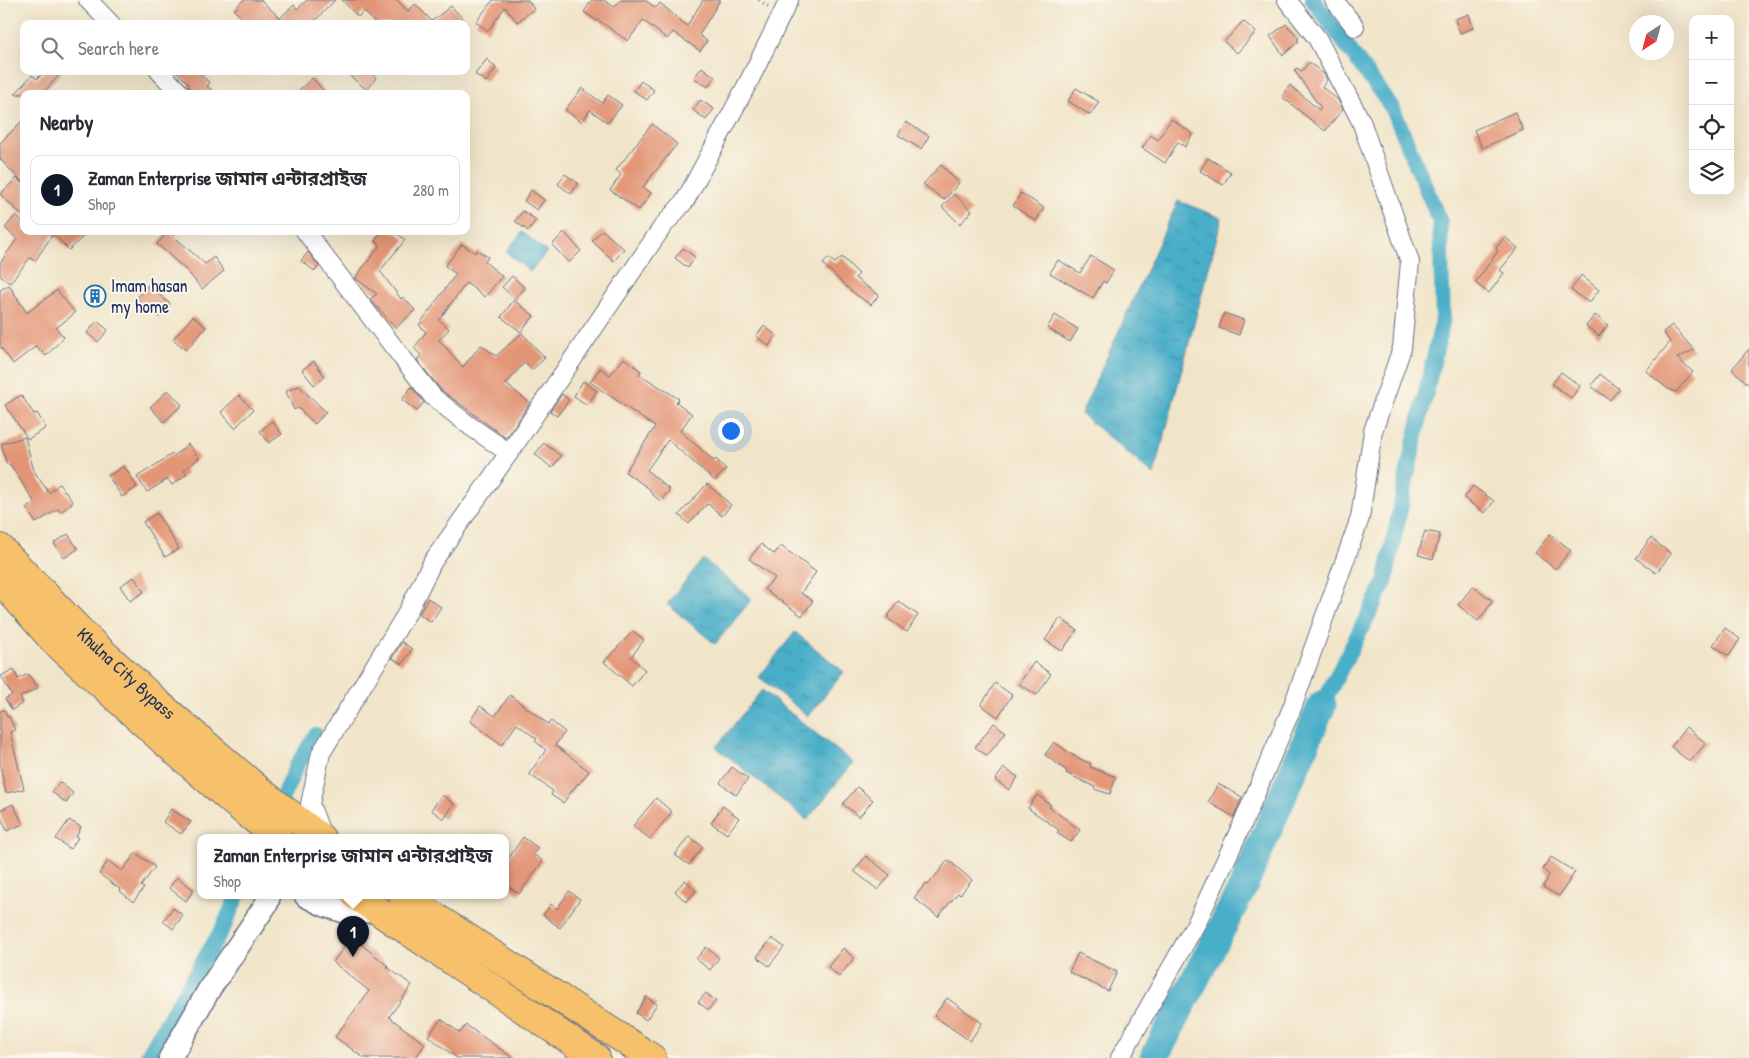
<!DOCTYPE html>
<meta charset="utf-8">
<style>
body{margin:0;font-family:"Patrick Hand","Noto Sans Bengali",sans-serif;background:#f7f7f7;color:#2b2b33}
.controls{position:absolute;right:15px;top:15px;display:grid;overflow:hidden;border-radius:10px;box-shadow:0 5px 20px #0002}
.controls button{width:45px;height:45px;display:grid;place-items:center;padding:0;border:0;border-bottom:1px solid #e1e1e2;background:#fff;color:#2b2b33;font:25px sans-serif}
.compass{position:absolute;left:1629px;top:15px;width:45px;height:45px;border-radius:50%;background:#fff;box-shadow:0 5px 20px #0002;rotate:216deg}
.you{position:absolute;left:730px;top:430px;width:18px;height:18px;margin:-12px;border:4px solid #fff;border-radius:50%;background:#1a73e8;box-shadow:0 0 0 8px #1a73e833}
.badge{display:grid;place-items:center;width:32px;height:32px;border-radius:50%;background:#111827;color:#fff;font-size:16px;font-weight:700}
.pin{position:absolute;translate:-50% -41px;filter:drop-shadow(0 1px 2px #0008)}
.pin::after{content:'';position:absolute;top:26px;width:18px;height:15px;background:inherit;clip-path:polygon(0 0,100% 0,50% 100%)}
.popup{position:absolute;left:197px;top:834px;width:312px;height:65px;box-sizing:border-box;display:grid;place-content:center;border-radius:10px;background:#fff;filter:drop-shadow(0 1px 4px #0005);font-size:16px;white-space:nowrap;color:#7c7c81}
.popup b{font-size:19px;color:#2b2b33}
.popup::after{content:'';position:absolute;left:50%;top:100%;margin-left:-10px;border:10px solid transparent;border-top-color:#fff}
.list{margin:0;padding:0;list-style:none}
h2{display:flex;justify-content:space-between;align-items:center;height:65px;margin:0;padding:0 20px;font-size:21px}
h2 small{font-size:16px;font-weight:400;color:#7c7c81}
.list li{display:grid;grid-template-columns:32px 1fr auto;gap:15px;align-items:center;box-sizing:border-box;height:70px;margin:0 10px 10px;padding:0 10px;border:1px solid #e1e1e2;border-radius:10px}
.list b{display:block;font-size:19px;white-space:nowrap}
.list p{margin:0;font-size:16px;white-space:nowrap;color:#7c7c81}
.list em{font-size:16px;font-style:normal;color:#7c7c81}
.icon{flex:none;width:28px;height:28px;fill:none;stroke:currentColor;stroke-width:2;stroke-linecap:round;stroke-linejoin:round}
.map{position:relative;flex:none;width:1749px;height:1058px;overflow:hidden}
.search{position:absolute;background:#fff;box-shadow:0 5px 20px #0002;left:20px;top:20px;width:450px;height:55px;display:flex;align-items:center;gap:12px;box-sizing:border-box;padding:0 18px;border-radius:10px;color:#7c7c81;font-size:19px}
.panel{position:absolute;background:#fff;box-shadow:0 5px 20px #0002;left:20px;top:90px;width:450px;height:145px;border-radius:10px}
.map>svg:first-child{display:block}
.water{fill:url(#water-ripples);stroke:#326e93}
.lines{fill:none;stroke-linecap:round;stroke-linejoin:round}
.canal{stroke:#49aec8;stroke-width:16}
.river{stroke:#49aec8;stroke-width:29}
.building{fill:#e39677}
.minor-casing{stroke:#666f83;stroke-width:20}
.tertiary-casing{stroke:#666f83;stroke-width:25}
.trunk-casing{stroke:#666f83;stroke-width:30}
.path{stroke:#666f83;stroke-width:3;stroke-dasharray:1 4;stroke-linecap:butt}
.minor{stroke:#fff;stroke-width:18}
.tertiary{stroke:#fff;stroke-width:22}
.trunk{stroke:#f6c16b;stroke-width:28}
.labels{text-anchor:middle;stroke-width:4;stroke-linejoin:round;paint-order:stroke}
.poi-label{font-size:18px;fill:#1b2f5e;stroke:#fbf7ec;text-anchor:start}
.street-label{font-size:18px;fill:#1b2f5e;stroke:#fbf7ec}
</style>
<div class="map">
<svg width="1749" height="1058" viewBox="0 0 1749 1058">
<defs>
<pattern id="water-ripples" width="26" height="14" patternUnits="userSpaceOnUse" patternTransform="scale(1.25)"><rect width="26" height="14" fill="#49aec8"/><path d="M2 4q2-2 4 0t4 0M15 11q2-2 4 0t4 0" fill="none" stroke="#3c8ea6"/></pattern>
</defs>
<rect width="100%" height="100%" fill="#fbf7ec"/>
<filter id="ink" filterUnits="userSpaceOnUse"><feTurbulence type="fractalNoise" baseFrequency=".02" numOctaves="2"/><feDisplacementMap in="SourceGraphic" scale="10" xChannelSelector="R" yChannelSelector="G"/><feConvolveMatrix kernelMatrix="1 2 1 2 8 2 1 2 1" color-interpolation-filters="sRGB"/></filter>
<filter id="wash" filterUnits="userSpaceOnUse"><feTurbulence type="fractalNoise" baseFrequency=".0096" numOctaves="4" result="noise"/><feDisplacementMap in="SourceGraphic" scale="20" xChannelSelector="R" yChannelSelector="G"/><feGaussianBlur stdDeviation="1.12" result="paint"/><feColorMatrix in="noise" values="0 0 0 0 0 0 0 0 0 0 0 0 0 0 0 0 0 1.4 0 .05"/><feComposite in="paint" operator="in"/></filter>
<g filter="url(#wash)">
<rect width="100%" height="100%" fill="#f1e5c9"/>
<g class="water">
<path d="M1178 201 1222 218 1154 475 1081 414Z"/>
<path d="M522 232 547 252 530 272 506 252Z"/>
<path d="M703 559 752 599 715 644 667 604Z"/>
<path d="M795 632 844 672 808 716 759 677Z"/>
<path d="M762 690 853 763 807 820 716 747Z"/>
</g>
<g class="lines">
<g class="canal">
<path d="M1313 0 1393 109 1440 222 1443 319 1410 461 1385 582 1322 705"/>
<path d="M276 811 296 767 316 735"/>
<path d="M146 1058 224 926 237 896"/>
</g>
<path class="river" d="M1154 1058 1243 887 1322 705"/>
</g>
<g id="blocks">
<g class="building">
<path d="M243 0H261L280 18 294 5 297 9 307 0H335L312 24H248L234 10Z"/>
<path d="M342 0H397L408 11 415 4 432 21 451 6 468 24H376L364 11 358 17Z"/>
<path d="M493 0H528L534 9 517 22 505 7 488 31 476 22Z"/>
<path d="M592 0H604L614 7 621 0H645L656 8 660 3 687 26 703 0H720L699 35 707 41 700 51 673 32 667 39 643 20 628 41 598 20 597 21 584 12Z"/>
<path d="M1469 14 1473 28 1460 33 1455 19Z"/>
<path d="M1243 21 1256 32 1237 53 1224 42Z"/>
<path d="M1286 24 1298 37V42L1283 55 1270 36Z"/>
<path d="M487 59 496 68 486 82 475 74Z"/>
<path d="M1309 62 1324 74 1327 80 1322 87 1338 100 1343 109 1325 131 1282 97 1290 85 1319 110 1321 108 1294 70 1297 68 1302 71Z"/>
<path d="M702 67 715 77 708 87 694 78Z"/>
<path d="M45 71H63L42 94H15L32 75 37 79Z"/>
<path d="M176 71H197L210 83 207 86 216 94H196L188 86 189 84Z"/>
<path d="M344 71H368L376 78 367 90Z"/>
<path d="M312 78 327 94H295Z"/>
<path d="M641 81 654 90 647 100 634 91Z"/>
<path d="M582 88 602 103 608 95 622 105 608 123 590 110 582 122 565 110Z"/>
<path d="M1076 88 1099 102 1090 115 1068 101Z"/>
<path d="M700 100 714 109 706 120 693 110Z"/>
<path d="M1515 112 1523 130 1482 148 1474 130Z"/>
<path d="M24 119V184L0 159V143Z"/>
<path d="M1171 119 1193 134 1185 147 1178 142 1165 163 1142 148 1151 135 1158 140Z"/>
<path d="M906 122 929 136 921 149 898 135Z"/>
<path d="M652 124 677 144 643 187 651 193 639 210 610 190 621 175 616 170Z"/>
<path d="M1208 158 1231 172 1223 185 1200 171Z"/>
<path d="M941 165 959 183 944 200 923 184Z"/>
<path d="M565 174 578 183 571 194 558 184Z"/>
<path d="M17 178 24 185V217L0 194Z"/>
<path d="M531 190 544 200 537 210 524 201Z"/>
<path d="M1021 193 1044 208 1036 221 1013 206Z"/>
<path d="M954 194 972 211 960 224 942 207Z"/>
<path d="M523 211 536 220 528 231 515 221Z"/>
<path d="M16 215 24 224V231H89L69 250 53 234 35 261 30 258 10 283 0 276V263L17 239 5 228Z"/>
<path d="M602 230 624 249 614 261 592 241Z"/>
<path d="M168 231 205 264 214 257 224 271 202 289 187 271 157 244Z"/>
<path d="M382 231H395L405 240 380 271 401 299 403 297 415 310 396 328 370 299 377 294 355 278 380 245 375 241Z"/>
<path d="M564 232 581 251 569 263 552 245Z"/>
<path d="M1505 237 1518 248 1500 270 1504 273 1489 293 1475 283 1498 251 1496 248Z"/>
<path d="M462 244 475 253 477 250 488 257 485 262 502 276 485 297 466 283 439 320 449 329 439 340 463 367 481 345 496 356 522 333 545 358 532 370 525 362 506 384 530 403 506 438 441 390 417 360 421 355 414 348 426 332 419 325 456 274 445 266Z"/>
<path d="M683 248 695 257 688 268 675 258Z"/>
<path d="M308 252 319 266 315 271 301 261Z"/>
<path d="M1091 256 1114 270 1106 283 1103 281 1093 298 1050 273 1058 260 1080 273Z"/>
<path d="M842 257 859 274 855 278 879 295 871 305 851 291 823 264 828 258 835 263Z"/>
<path d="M1581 275 1599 290 1589 303 1571 290Z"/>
<path d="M512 276 525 288 515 299 502 287Z"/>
<path d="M9 285 27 313 57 290 75 313 56 328 64 337 46 356 36 346 13 364 0 346V290Z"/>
<path d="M148 285 170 304 159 317 137 298Z"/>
<path d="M514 300 534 316 521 332 501 317Z"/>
<path d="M1224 313 1244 320 1239 335 1219 328Z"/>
<path d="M1055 315 1078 329 1070 342 1047 328Z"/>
<path d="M1595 315 1608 325 1599 336 1586 326Z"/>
<path d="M193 316 206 327 186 350 173 339Z"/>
<path d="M97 321 108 330 98 342 87 333Z"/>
<path d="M1672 325 1694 350 1677 358 1693 372 1676 392 1668 389 1646 371 1670 342 1663 332Z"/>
<path d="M764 326 776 335 769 346 756 336Z"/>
<path d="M1749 349V385L1732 369Z"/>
<path d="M624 358 641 371 639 374 679 399 676 402 692 414 680 431 714 461 716 459 726 469 715 481 668 440 647 470 670 490 660 501 649 491 651 490 625 472 655 427 590 382 600 368 610 375Z"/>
<path d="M314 361 325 377 314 385 302 370Z"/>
<path d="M1561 372 1580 386 1571 398 1552 384Z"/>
<path d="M1600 374 1619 389 1610 400 1591 386Z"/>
<path d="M583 381 597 391 587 405 574 396Z"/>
<path d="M299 386 326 412 315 424 298 408 294 410 286 391Z"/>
<path d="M411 387 424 402 417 411 402 400Z"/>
<path d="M168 390 182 405 164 422 150 407Z"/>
<path d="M562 394 569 400 557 416 550 411Z"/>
<path d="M21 395 34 414 37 413 46 428 28 439 5 405Z"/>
<path d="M239 395 253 410 235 428 221 412Z"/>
<path d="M272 421 282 434 269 443 260 431Z"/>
<path d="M25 437 34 471 49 493 59 484 73 502 61 512 58 509 36 523 26 508 35 503 10 464 7 465 1 444Z"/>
<path d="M544 443 561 456 552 468 535 454Z"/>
<path d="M188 444 199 458 184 470 187 474 172 485 168 479 147 492 137 477 172 454 174 456Z"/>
<path d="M124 466 137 487 122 497 108 476Z"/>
<path d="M707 484 731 505 722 516 708 504 706 505 689 524 679 515Z"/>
<path d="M1473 486 1494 501 1485 513 1464 498Z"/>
<path d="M157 513 179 549 165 557 143 522Z"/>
<path d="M1425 531 1440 534 1433 559 1418 555Z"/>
<path d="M68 534 78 549 64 558 54 543Z"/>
<path d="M1550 534 1571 550 1555 569 1535 553Z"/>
<path d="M1651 538 1671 554 1656 573 1636 558Z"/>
<path d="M761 544 774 554 781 546 816 572 801 593 813 601 802 616 764 589 775 578 749 559Z"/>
<path d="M134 577 144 592 130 601 120 586Z"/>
<path d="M1473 586 1493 601 1478 621 1458 605Z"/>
<path d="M428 598 441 607 431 622 419 614Z"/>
<path d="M898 601 918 615 907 632 887 618Z"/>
<path d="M1060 618 1077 630 1062 651 1045 640Z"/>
<path d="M1725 628 1740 639 1729 656 1713 645Z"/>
<path d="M633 631 644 640 631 657 645 670 632 686 604 662Z"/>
<path d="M402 642 412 649 402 664 392 658Z"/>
<path d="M1034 662 1051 674 1037 695 1019 684Z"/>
<path d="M14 669 18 679 28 674 38 688 20 697 23 703 12 710 5 699 12 695 1 676Z"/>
<path d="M995 683 1012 695 998 717 981 705Z"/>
<path d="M510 695 548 724 551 721 565 732 555 745 589 771 579 784 578 783 563 803 551 795 553 791 529 774 546 750 535 741 537 739 517 724 502 745 470 721 480 706 495 716Z"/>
<path d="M5 710 7 717 9 716 15 730 10 732 24 789 6 793 0 766V711Z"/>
<path d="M994 723 1006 732 987 756 975 747Z"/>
<path d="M1686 727 1706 743 1690 762 1671 747Z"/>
<path d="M1054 742 1072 755 1091 764 1090 767 1116 777 1110 794 1094 789 1095 787 1066 773 1067 771 1045 755Z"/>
<path d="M732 767 748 779 736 795 720 783Z"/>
<path d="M1004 768 1018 777 1009 790 995 780Z"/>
<path d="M60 782 73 793 66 803 52 792Z"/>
<path d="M1218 784 1242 797 1234 817 1208 802Z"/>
<path d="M857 787 873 800 859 817 843 804Z"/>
<path d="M442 795 454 804 444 819 431 810Z"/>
<path d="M1037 795 1051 805 1049 807 1080 830 1071 842 1057 833 1059 830 1028 808Z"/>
<path d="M656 798 672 812 650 839 633 826Z"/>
<path d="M13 804 23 824 7 831 0 815V810Z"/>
<path d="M723 806 739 818 727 834 711 823Z"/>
<path d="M171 809 191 822 181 834 163 822Z"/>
<path d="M69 820 81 827 76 837 78 838 70 849 56 839Z"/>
<path d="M689 836 703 847 689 865 675 855Z"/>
<path d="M523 837 538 848 533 854 543 861 519 894 506 885V862Z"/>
<path d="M136 853 155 867 141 886 144 888 133 902 119 890 120 889 99 874 108 861 122 871Z"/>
<path d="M866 856 890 875 878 890 854 871Z"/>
<path d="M1551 857 1575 872 1559 896 1543 887 1549 875 1543 869Z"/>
<path d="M948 860 972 880 960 895 958 893 938 917 914 898 926 883 928 885Z"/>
<path d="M177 877 194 890 186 901 169 888Z"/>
<path d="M685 880 696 891 686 902 675 891Z"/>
<path d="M569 891 580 899 560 928 543 915 551 904 557 909Z"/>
<path d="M173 908 183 915 173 929 163 921Z"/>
<path d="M352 937 388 966 387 967 412 985 389 1017 425 1044 415 1058H364L335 1037 369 991 333 962Z"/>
<path d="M772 938 784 947 769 966 757 957Z"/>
<path d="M706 947 719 958 710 970 696 959Z"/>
<path d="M843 948 854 958 839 977 828 967Z"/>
<path d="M1078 953 1117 972 1108 991 1069 972Z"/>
<path d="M706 993 716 1001 708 1010 698 1002Z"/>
<path d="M646 997 657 1004 646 1020 636 1013Z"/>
<path d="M947 998 982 1023 970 1041 934 1016Z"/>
<path d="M441 1019 460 1033 466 1025 513 1058H457L428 1036Z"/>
</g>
</g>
</g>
<g filter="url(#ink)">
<use href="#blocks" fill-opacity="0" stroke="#666f83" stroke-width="1"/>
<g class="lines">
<g class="minor-casing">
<g id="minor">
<path d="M88 0 111 24"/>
<path d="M1334 0 1355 27"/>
<path d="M159 71 181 94"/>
<path d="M305 231 382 332 433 397 470 426 509 453"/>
<path d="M323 838 310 804 321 753 407 613 433 561 509 453 663 226 685 201 750 79 789 0"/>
<path d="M1120 1058 1197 922 1246 816 1292 708 1360 518 1373 431 1402 348 1410 262 1361 121 1317 38 1287 0"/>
</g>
</g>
<g class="tertiary-casing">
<g id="tertiary">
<path d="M306 896 324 905 346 912 377 911"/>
<path d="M170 1058 210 988 267 903 269 896"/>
</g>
</g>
<g class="trunk-casing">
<g id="trunk">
<path id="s1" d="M0 548 84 635 160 705 259 790 321 838"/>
<path d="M0 580 54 641 159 737 232 801 278 838"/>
<path d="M356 896 596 1058"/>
<path d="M403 896 652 1058"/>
</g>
</g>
<path class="path" d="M759 0 769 7"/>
<use href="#minor" class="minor"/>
<use href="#tertiary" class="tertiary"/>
<use href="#trunk" class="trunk"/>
</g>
</g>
<defs>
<g id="building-ring" transform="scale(1.125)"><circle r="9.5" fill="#fbf7ec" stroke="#1f6fb2" stroke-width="1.5"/><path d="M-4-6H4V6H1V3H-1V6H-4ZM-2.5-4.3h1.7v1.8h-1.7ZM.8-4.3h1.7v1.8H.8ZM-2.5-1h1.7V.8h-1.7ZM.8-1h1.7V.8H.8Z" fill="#1f6fb2"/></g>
</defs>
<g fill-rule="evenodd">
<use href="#building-ring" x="95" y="296"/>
</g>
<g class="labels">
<g class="poi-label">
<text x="111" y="292">Imam hasan<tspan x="111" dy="21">my home</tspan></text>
</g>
<g class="street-label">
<text dy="6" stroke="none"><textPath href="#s1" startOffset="178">Khulna City Bypass</textPath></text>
</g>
</g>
</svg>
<div class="controls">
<button>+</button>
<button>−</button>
<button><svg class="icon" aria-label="locate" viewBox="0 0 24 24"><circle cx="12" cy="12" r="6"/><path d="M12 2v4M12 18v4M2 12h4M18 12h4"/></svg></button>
<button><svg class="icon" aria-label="layers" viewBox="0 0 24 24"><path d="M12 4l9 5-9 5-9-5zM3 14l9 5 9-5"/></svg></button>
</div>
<svg class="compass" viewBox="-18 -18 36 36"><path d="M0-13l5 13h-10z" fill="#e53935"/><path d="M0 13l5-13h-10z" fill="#7c7c81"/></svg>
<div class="you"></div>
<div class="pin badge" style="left:353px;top:957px">1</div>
<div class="popup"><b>Zaman Enterprise জামান এন্টারপ্রাইজ</b>Shop</div>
<div class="search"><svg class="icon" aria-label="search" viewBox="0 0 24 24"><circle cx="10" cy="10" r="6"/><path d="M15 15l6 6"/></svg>Search here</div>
<section class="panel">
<h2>Nearby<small></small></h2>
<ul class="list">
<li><span class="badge">1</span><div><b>Zaman Enterprise জামান এন্টারপ্রাইজ</b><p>Shop</p></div><em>280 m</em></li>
</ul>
</section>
</div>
